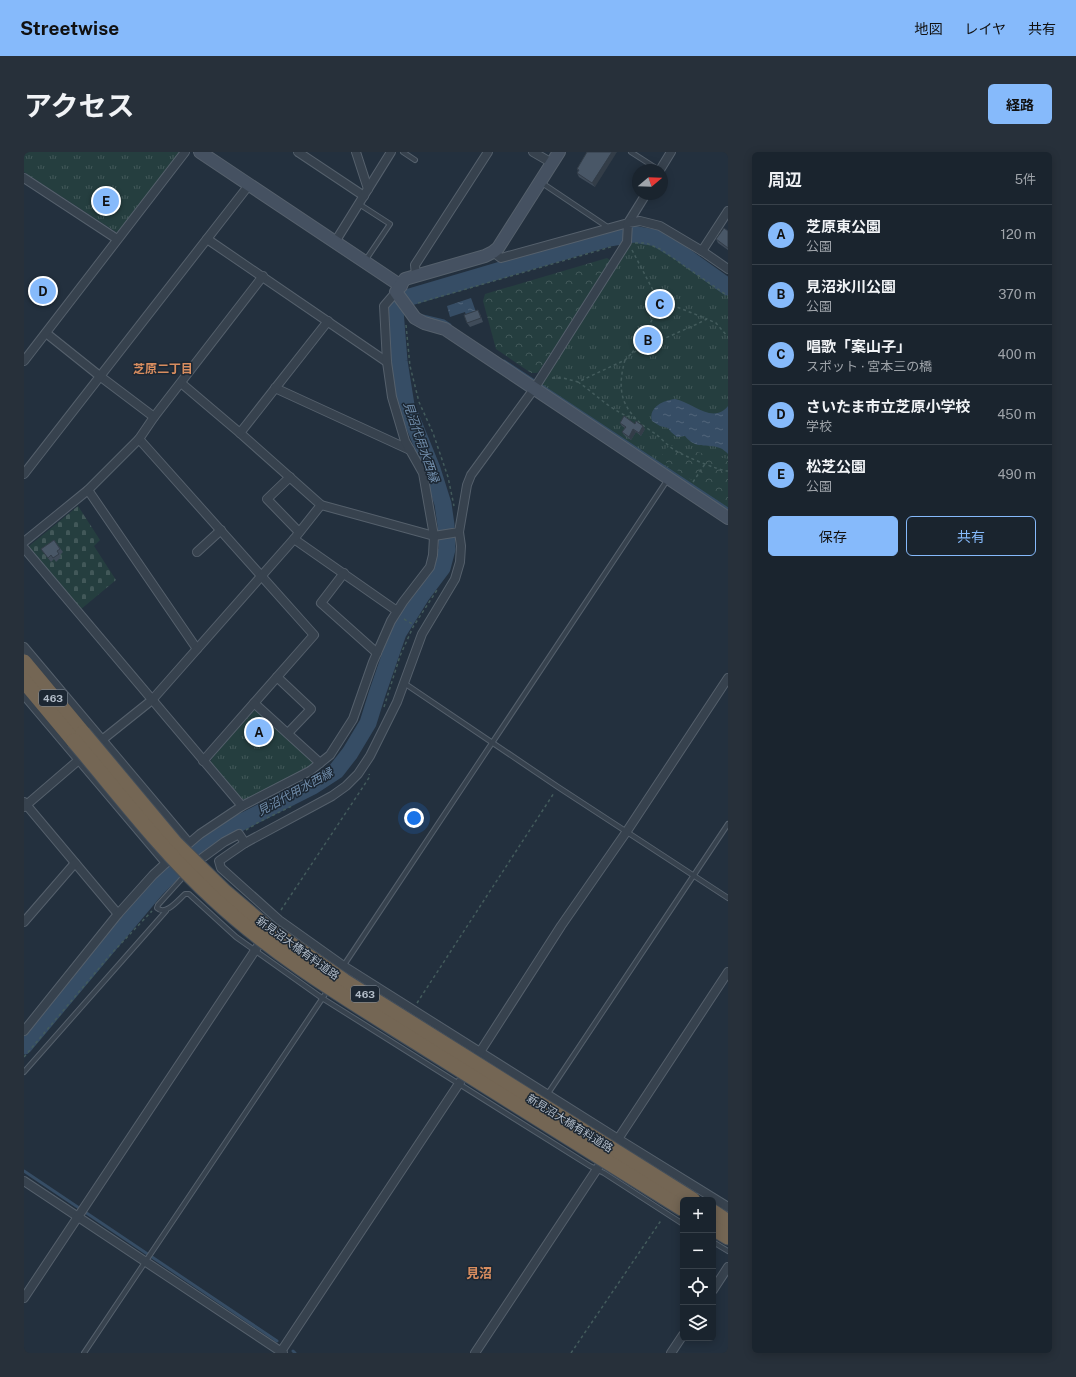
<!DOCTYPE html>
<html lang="ja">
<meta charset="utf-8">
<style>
body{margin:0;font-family:"Public Sans","Noto Sans JP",sans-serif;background:#27303a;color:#f1f3f6}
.controls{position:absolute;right:12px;bottom:12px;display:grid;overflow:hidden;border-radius:6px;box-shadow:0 2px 10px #0003}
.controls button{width:36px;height:36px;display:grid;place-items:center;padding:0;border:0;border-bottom:1px solid #38414a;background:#1a242e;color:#f1f3f6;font:20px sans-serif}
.compass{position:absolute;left:608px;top:12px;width:36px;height:36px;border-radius:50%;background:#1a242e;box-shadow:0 2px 10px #0003;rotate:71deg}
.you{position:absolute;left:390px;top:666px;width:14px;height:14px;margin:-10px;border:3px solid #fff;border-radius:50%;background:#1a73e8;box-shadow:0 0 0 6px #1a73e833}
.badge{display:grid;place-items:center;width:26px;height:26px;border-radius:50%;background:#86bafb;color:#111;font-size:13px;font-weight:700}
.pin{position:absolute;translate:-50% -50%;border:2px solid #fff;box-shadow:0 1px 4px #0006}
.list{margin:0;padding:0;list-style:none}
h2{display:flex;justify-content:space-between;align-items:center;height:52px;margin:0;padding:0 16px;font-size:17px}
h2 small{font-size:13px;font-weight:400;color:#9fa4aa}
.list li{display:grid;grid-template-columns:26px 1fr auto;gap:12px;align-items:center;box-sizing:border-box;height:60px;padding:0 16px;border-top:1px solid #38414a}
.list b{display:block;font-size:15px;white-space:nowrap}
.list p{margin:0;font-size:13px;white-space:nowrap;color:#9fa4aa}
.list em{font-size:13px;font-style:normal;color:#9fa4aa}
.actions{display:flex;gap:8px;padding:12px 16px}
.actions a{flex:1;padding:9px 0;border:1px solid #86bafb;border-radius:6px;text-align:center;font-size:14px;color:#86bafb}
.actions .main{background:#86bafb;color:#111}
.icon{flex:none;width:22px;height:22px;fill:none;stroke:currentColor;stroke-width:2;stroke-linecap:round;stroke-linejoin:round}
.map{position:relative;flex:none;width:704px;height:1201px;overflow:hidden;border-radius:6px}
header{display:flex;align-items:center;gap:24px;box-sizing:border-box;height:56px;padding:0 20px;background:#86bafb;color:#111}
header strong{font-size:19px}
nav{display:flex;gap:22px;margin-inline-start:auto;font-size:14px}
.intro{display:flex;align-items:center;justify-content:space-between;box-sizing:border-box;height:96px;padding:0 24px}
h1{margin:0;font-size:28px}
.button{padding:10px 18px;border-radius:6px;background:#86bafb;color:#111;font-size:14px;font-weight:700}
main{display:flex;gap:24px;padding:0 24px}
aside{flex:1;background:#1a242e;border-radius:6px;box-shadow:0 2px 10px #0003}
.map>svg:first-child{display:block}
.grass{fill:url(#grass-tufts)}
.forest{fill:url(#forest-crowns)}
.cemetery{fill:url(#cemetery-stones)}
.water{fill:url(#water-ripples)}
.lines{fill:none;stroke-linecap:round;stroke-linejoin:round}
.stream{stroke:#364d65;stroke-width:3}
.river{stroke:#364d65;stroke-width:17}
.lane-casing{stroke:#55606c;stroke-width:6}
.street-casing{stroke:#55606c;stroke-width:10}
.secondary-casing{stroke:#55606c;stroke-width:14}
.highway-casing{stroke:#424d59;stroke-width:17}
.path{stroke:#435b5c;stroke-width:1.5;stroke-dasharray:3 3;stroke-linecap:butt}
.lane{stroke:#37424e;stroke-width:4}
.street{stroke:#37424e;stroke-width:8}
.secondary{stroke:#455161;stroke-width:12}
.highway{stroke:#746654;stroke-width:15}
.highway-bridge-casing{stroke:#424d59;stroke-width:17;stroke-linecap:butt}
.highway-bridge{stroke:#746654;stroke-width:15}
.wall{fill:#3f4b59}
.shaded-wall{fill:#333d48}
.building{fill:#495767;stroke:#333d48}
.labels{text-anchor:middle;stroke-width:3;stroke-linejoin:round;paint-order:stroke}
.shield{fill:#1c2733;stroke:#86909c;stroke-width:1}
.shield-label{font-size:10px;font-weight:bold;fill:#b3bdc9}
.street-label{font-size:11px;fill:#b3bdc9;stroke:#1c2733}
.neighbourhood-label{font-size:12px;font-weight:bold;fill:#d88d5f;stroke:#1c2733}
.water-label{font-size:12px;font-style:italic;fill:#728fad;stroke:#1c2733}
.quarter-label{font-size:13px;font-weight:bold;fill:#d88d5f;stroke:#1c2733}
</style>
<header>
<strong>Streetwise</strong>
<nav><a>地図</a><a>レイヤ</a><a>共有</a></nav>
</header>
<div class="intro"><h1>アクセス</h1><a class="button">経路</a></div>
<main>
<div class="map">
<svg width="704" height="1201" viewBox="0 0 704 1201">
<defs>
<pattern id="grass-tufts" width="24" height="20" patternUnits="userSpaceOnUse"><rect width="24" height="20" fill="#253e3f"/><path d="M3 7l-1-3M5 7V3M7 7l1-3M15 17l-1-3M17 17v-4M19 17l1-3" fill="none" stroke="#425859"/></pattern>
<pattern id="forest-crowns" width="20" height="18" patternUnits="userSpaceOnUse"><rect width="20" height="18" fill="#253e3f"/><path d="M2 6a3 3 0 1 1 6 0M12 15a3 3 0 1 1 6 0" fill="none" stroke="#425859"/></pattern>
<pattern id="cemetery-stones" width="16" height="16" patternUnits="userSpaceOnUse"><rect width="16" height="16" fill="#253e3f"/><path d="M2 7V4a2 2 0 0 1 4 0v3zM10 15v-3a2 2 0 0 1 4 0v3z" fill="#425859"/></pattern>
<pattern id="water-ripples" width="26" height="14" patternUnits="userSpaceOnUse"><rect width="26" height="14" fill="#364d65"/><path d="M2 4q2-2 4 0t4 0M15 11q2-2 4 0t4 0" fill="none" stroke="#51657a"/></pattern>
</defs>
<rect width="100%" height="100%" fill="#23303e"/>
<g class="grass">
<path d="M0 0H157L97 78 92 80 0 20Z"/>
<path d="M609 89 622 90 637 96 704 143V360L515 234Z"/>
<path d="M233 556 293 611 223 647H218L187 610 188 605Z"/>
</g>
<g class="forest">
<path d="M583 106 586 108V112L515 219 513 221H507L472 197 459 149 461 142Z"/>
<path d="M649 293 659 297 704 307V353L640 309 638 302C640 297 643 295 649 293Z"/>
</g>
<path class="cemetery" d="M54 354 76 388 70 394 92 428 56 458 5 398V394Z"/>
<g class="water">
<path d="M447 146 452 160 442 163 441 160 426 165 423 154Z"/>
<path d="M651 247C668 250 689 273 704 254V302C702 300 699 297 696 296 682 291 672 298 661 284L653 285 647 280 644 276 636 274 628 269C624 255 640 248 651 247Z"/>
</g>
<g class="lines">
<g class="stream">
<path d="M399 164 420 169 426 173"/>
<path d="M480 209 704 357"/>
<path d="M0 1019 253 1189"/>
<path d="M269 1199 271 1201"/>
</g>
<g class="river">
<path d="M174 698 204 677 289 634 312 619 326 601 344 571 353 542 374 481 397 444 418 416 423 397 422 373 419 352 408 317 382 253 375 209 371 158 376 151 386 145 585 86 609 82 632 86 655 100 704 135"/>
<path d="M0 894 132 737 150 719"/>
</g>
<g class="lane-casing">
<g id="lane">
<path d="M379 0 391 8"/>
<path d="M607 0 635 18"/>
<path d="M518 31 585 76"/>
<path d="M335 52 366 72 341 109"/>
<path d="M380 531 534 635 704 746"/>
<path d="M160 722 161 723 134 753 133 756C142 764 154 748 161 742H165L212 785 298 846 566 1014 580 1021 659 1072"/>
<path d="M314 822 644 327"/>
<path d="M0 920 142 759"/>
<path d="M523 943 704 672"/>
<path d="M689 1090 704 1099"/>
<path d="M60 1201 304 838"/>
</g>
</g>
<g class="street-casing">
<g id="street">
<path d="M274 0 340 44"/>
<path d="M332 0 344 37"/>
<path d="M509 0 528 11"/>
<path d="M636 18 647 0"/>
<path d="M0 26 93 87"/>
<path d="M183 87 363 210"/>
<path d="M311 90 367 0"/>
<path d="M678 99 704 59"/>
<path d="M469 100 477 106 604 71 622 42"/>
<path d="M392 124 391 113 464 0"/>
<path d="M22 181 77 225 130 265"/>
<path d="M0 209 161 0"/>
<path d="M157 231 216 281 297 353 410 384 435 380 443 333 447 323 510 237 603 90 604 71 616 69 636 74 678 99 704 117"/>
<path d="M251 236 386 298"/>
<path d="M216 281 304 169"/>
<path d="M115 287 290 483 179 609"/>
<path d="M0 322 225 33"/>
<path d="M266 325 243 347 275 380"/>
<path d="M64 338 173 497"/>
<path d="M270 387 373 459"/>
<path d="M0 390 64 338 115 287 130 265 239 124"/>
<path d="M0 396 218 654"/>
<path d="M173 400 197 378"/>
<path d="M320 421 297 451 353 501"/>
<path d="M0 495 165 691"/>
<path d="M253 525 287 557 264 581"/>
<path d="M0 543 142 711"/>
<path d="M230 551 296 611"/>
<path d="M0 650 94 762"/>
<path d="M0 655 78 588 128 548 270 387 297 353"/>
<path d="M221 691 308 644 322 634 334 622 346 604 373 550 398 482 431 427 436 410 437 394 435 380"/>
<path d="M169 706 174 709 200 690 215 682 221 691 195 709 197 716 255 768 321 815 594 987 704 820"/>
<path d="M0 770 51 711"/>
<path d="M0 879 94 762 129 723 142 711 176 682 218 654 286 619 306 603 329 567 349 510 367 469 379 450 406 415 409 403 410 384 399 321 381 289 368 245 363 210 360 154 372 140"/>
<path d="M591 991 594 987 704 1055"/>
<path d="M0 1029 259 1201"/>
<path d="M689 1138 704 1115"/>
<path d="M0 1146 240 785"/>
<path d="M256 1201 456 900 537 774 603 679 704 526"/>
<path d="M451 1201 581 1005"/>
<path d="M647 1201 659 1183"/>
</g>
</g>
<g class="secondary-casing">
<g id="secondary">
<path d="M176 0 377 134"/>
<path d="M535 0 474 96 469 100 461 104 381 127 372 140 391 166 400 171 421 177 704 366"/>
</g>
</g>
<g class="highway-casing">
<g id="highway">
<path d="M0 510 59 581"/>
<path d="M0 529 50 589"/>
<path d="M689 1060 704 1070"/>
<path d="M689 1076 704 1085"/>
</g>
</g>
<g class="path">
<path d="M611 91H622L636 97 704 144"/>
<path d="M608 98 631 142"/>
<circle cx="636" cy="152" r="11"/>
<path d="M394 151 590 94"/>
<path d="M648 153 683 167"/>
<path d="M382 173 386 214 395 250 409 281 424 325 430 354"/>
<path d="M608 201 619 185 631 162"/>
<path d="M601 208C596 226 594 245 607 261 613 270 624 277 633 283 639 288 645 295 652 299 663 305 693 318 704 319"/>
<path d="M528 226H539L554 230 601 208 608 201 673 172 683 167 692 171 704 185"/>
<path d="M554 230C572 242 591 263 613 267"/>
<path d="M669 330 681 312"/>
<path d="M380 467 390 473"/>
<path d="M360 555 376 504 389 475 413 438"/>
<path d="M222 678 235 670 270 653"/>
<path d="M257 758 339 635 346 624 345 622"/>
<path d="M393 851 530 641"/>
<path d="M0 905 87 802 128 759"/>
<path d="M547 1201 638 1067"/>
</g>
<use href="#lane" class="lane"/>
<use href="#street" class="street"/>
<use href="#secondary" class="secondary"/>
<use href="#highway" class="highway"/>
<g class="highway-bridge-casing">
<g id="highway-bridge">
<path d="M59 581 151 691 201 740 242 775 320 829 669 1048"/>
<path d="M50 589C95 642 138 699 189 746 250 803 322 846 392 890 481 946 570 1002 659 1057"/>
</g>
</g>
<use href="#highway-bridge" class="highway-bridge"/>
</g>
<g class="wall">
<path d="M563 0 571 35 555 25 553 21 554 19 553 17Z"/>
<path d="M704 79V98L694 91 692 87Z"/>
<path d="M456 162 459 170 446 175 443 171Z"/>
<path d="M596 271 611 272 621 277 617 284 612 280 607 288 600 283 598 280 601 276 598 274Z"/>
<path d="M30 388 39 400 36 403 37 405 32 410 30 407 27 410 17 397Z"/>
</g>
<g class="shaded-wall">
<path d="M588 0H593L571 35 568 31Z"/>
<path d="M619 274 621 277 617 284 615 281Z"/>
<path d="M609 277 612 280 607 288 605 285Z"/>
</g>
<g class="building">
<path d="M563 0H588L568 31 553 21 555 18 553 17Z"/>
<path d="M700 76 704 79V96L692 87Z"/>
<path d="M454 158 457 166 443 171 440 163Z"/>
<path d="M600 264 611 272 612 269 619 274 615 281 609 277 605 285 598 280 602 275 596 271Z"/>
<path d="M30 388 36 397 33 399 35 402 29 406 27 403 24 406 17 397Z"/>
</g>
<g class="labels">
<g class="shield">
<rect x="15" y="538" width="28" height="16" rx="3"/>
<rect x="327" y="834" width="28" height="16" rx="3"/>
</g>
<g class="shield-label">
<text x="29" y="550">463</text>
<text x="341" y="846">463</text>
</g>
<g class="street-label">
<text transform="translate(274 796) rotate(36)" y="4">新見沼大橋有料道路</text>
<text transform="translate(546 971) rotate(32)" y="4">新見沼大橋有料道路</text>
</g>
<g class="neighbourhood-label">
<text x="139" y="221">芝原二丁目</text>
</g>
<g class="water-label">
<text transform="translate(397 290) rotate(71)" y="4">見沼代用水西縁</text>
<text transform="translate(271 640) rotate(-29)" y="4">見沼代用水西縁</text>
</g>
<g class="quarter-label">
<text x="455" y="1126">見沼</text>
</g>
</g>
</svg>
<div class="controls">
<button>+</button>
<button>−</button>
<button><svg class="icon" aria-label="locate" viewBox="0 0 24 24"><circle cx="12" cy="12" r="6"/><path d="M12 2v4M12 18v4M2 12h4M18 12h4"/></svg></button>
<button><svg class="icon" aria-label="layers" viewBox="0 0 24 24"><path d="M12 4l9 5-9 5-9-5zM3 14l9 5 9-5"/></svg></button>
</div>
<svg class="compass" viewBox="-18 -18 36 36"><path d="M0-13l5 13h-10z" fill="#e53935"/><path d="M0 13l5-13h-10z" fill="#9fa4aa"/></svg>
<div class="you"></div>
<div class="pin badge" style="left:235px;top:580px">A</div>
<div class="pin badge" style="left:624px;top:188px">B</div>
<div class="pin badge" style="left:636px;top:152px">C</div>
<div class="pin badge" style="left:19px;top:139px">D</div>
<div class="pin badge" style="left:82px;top:49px">E</div>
</div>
<aside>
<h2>周辺<small>5件</small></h2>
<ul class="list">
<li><span class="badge">A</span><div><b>芝原東公園</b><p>公園</p></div><em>120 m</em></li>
<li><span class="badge">B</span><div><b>見沼氷川公園</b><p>公園</p></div><em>370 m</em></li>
<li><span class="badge">C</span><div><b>唱歌「案山子」</b><p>スポット · 宮本三の橋</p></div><em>400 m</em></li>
<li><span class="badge">D</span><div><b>さいたま市立芝原小学校</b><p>学校</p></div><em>450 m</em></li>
<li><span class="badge">E</span><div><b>松芝公園</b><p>公園</p></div><em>490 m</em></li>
</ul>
<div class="actions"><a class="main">保存</a><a>共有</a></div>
</aside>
</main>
